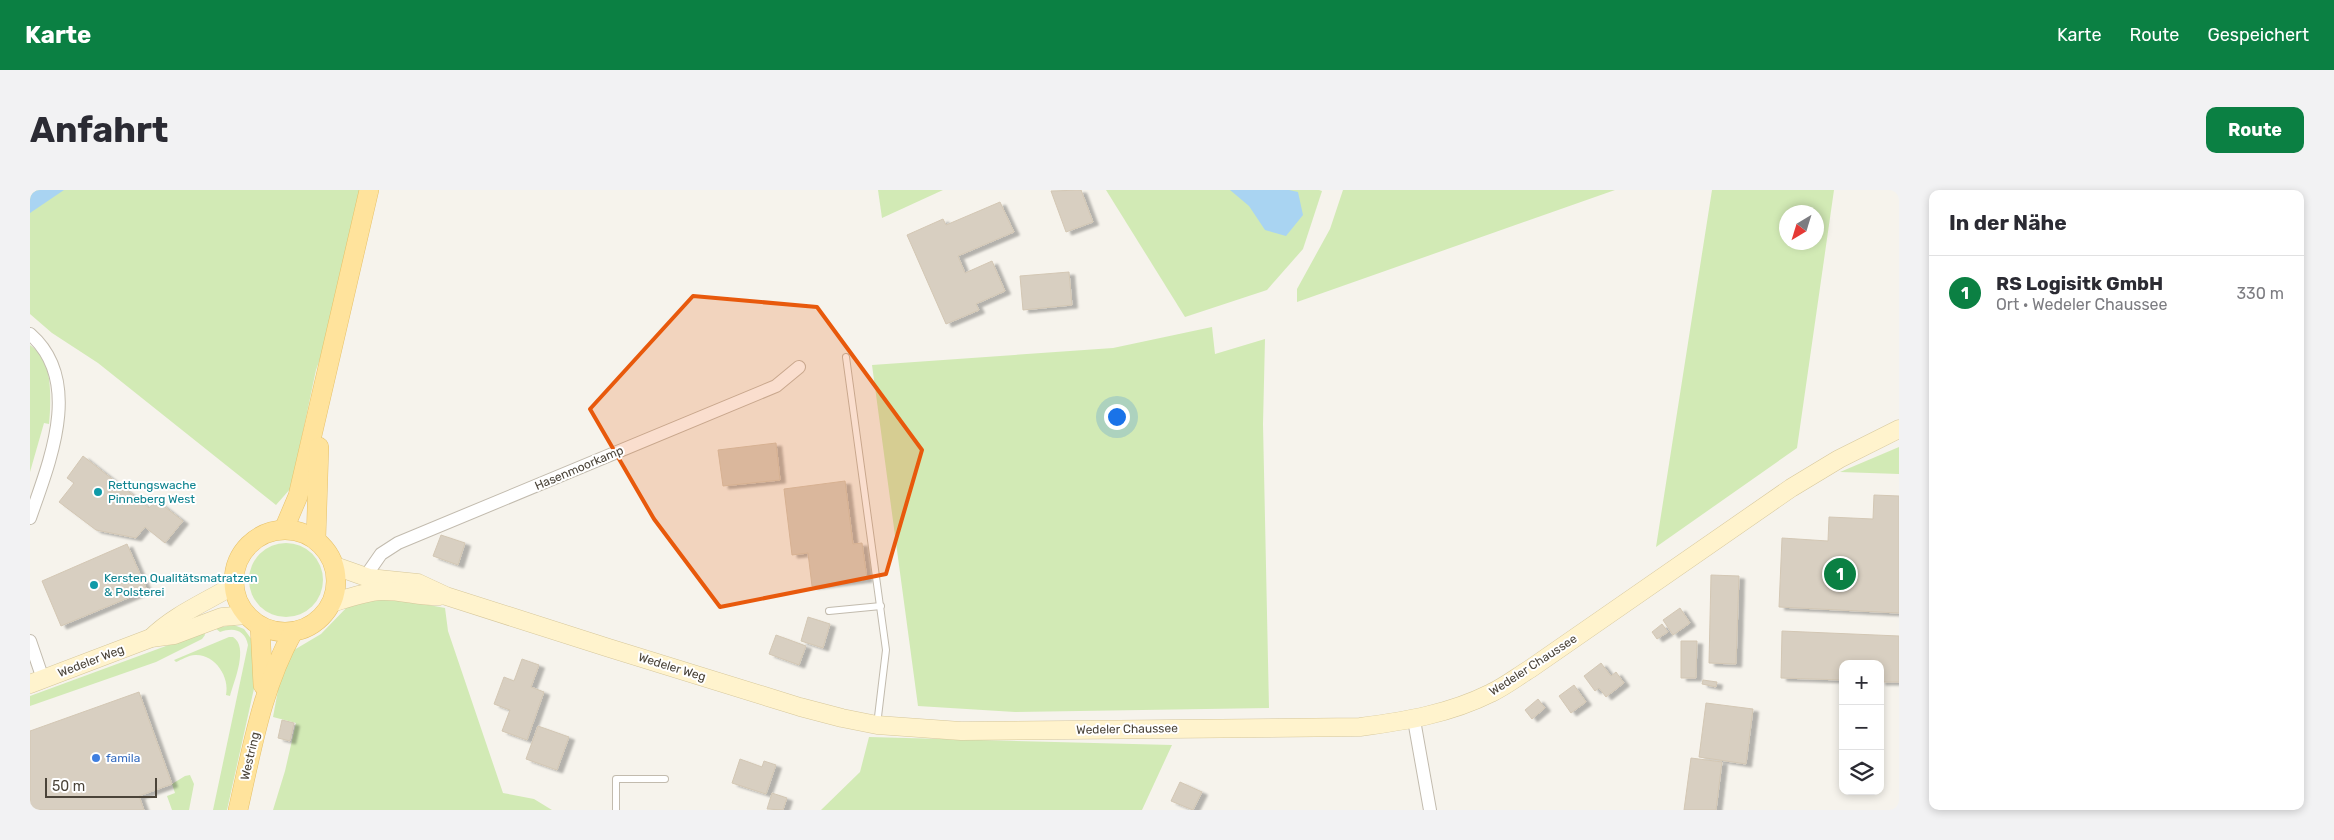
<!DOCTYPE html>
<html lang="de">
<meta charset="utf-8">
<style>
body{margin:0;font-family:Rubik,sans-serif;background:#f2f2f3;color:#2b2b33}
.controls{position:absolute;right:15px;bottom:15px;display:grid;overflow:hidden;border-radius:10px;box-shadow:0 2px 8px #0003}
.controls button{width:45px;height:45px;display:grid;place-items:center;padding:0;border:0;border-bottom:1px solid #e1e1e2;background:#fff;color:#2b2b33;font:25px sans-serif}
.compass{position:absolute;left:1749px;top:15px;width:45px;height:45px;border-radius:50%;background:#fff;box-shadow:0 2px 8px #0003;rotate:218deg}
.scale{position:absolute;left:15px;bottom:12px;width:112px;box-sizing:border-box;padding-left:5px;border:2px solid #4b4439;border-top:0;font-size:14px;line-height:18px;white-space:nowrap;color:#4b4439;-webkit-text-stroke:4px #fff;paint-order:stroke}
.you{position:absolute;left:1086px;top:226px;width:18px;height:18px;margin:-12px;border:4px solid #fff;border-radius:50%;background:#1a73e8;box-shadow:0 0 0 8px #1a73e833}
.badge{display:grid;place-items:center;width:32px;height:32px;border-radius:50%;background:#0b8043;color:#fff;font-size:16px;font-weight:700}
.pin{position:absolute;translate:-50% -50%;border:2px solid #fff;box-shadow:0 1px 5px #0006}
.list{margin:0;padding:0;list-style:none}
h2{display:flex;justify-content:space-between;align-items:center;height:65px;margin:0;padding:0 20px;font-size:21px}
h2 small{font-size:16px;font-weight:400;color:#7c7c81}
.list li{display:grid;grid-template-columns:32px 1fr auto;gap:15px;align-items:center;box-sizing:border-box;height:75px;padding:0 20px;border-top:1px solid #e1e1e2}
.list b{display:block;font-size:19px;white-space:nowrap}
.list p{margin:0;font-size:16px;white-space:nowrap;color:#7c7c81}
.list em{font-size:16px;font-style:normal;color:#7c7c81}
.icon{flex:none;width:28px;height:28px;fill:none;stroke:currentColor;stroke-width:2;stroke-linecap:round;stroke-linejoin:round}
.map{position:relative;flex:none;width:1869px;height:620px;overflow:hidden;border-radius:10px}
header{display:flex;align-items:center;gap:30px;box-sizing:border-box;height:70px;padding:0 25px;background:#0b8043;color:#fff}
header strong{font-size:24px}
nav{display:flex;gap:28px;margin-inline-start:auto;font-size:18px}
.intro{display:flex;align-items:center;justify-content:space-between;box-sizing:border-box;height:120px;padding:0 30px}
h1{margin:0;font-size:35px}
.button{padding:12px 22px;border-radius:10px;background:#0b8043;color:#fff;font-size:18px;font-weight:700}
main{display:flex;gap:30px;padding:0 30px}
aside{flex:1;background:#fff;border-radius:10px;box-shadow:0 2px 8px #0003}
.map>svg:first-child{display:block}
.green{fill:#d2eab5;fill-rule:evenodd}
.water{fill:#a9d4f2}
.building{fill:#d8cfc1;stroke:#d3c7b4;filter:url(#shadow)}
.lines{fill:none;stroke-linecap:round;stroke-linejoin:round}
.service-casing{stroke:#c2bbae;stroke-width:8}
.minor-casing{stroke:#c2bbae;stroke-width:14}
.secondary-casing{stroke:#d6c79b;stroke-width:19}
.primary-casing{stroke:#e6c16a;stroke-width:20}
.service{stroke:#fff;stroke-width:6}
.minor{stroke:#fff;stroke-width:12}
.secondary{stroke:#fff3cd;stroke-width:18}
.primary{stroke:#ffe39c;stroke-width:19}
.marked{fill:#e8590c;fill-opacity:0.2;stroke:#e8590c;stroke-width:4;stroke-linejoin:round}
.culture-dot{fill:#0f9aa8;stroke:#fff;stroke-width:2}
.shop-dot{fill:#3f7fe0;stroke:#fff;stroke-width:2}
.labels{text-anchor:middle;stroke-width:4;stroke-linejoin:round;paint-order:stroke}
.street-label{font-size:12px;fill:#4b4439;stroke:#fff}
.culture-label{font-size:12px;fill:#0d838f;stroke:#fff;text-anchor:start}
.shop-label{font-size:12px;fill:#366cbe;stroke:#fff;text-anchor:start}
</style>
<header>
<strong>Karte</strong>
<nav><a>Karte</a><a>Route</a><a>Gespeichert</a></nav>
</header>
<div class="intro"><h1>Anfahrt</h1><a class="button">Route</a></div>
<main>
<div class="map">
<svg width="1869" height="620" viewBox="0 0 1869 620">
<defs>
<filter id="shadow"><feDropShadow dx="5.5" dy="3" stdDeviation="1" flood-color="#0004"/></filter>
</defs>
<rect width="100%" height="100%" fill="#f6f3ec"/>
<g class="green">
<path d="M0 0H331L300 141 286 180 261 298 246 315 68 173 22 143 0 124Z"/>
<path d="M848 0H913L852 28Z"/>
<path d="M1076 0H1289L1292 1 1273 59 1237 100 1155 127Z"/>
<path d="M1313 0H1585L1267 112V99L1300 39Z"/>
<path d="M1682 0H1804L1767 258 1626 357ZM1756 22H1786V52H1756Z"/>
<path d="M1182 137 1185 164 1235 149 1233 234 1239 518 985 522 888 516 842 175 1083 158Z"/>
<path d="M0 155C4 158 9 162 12 166 22 180 21 218 19 234L14 233 0 282Z"/>
<path d="M1869 257V284L1810 282Z"/>
<circle cx="256" cy="390" r="37"/>
<path d="M351 406 415 418 418 441 473 603 504 609 522 620H243L255 581 266 533 243 527 251 484 264 460 291 444 320 414Z"/>
<path d="M204 435 214 439 225 454V494L197 620H183L218 455C215 440 204 437 190 442L185 438Z"/>
<path d="M174 442 175 445 172 449 126 472 0 516V506Z"/>
<path d="M199 447H203C219 457 204 491 200 506L196 505C200 487 185 464 165 465 159 465 151 470 146 472L144 470Z"/>
<path d="M839 547 1142 555 1112 620H791L830 582Z"/>
<path d="M160 585 164 594 159 620H142L137 606 145 603 142 594 155 586Z"/>
</g>
<g class="water">
<path d="M0 0H34L0 23Z"/>
<path d="M1200 0H1259L1268 2 1273 25 1256 46 1235 40 1219 16Z"/>
</g>
<g class="building">
<path d="M1051 0 1063 32 1036 42 1021 1Z"/>
<path d="M970 12 984 42 928 66 935 83 962 71 975 101 946 114 949 120 916 134 877 45 913 29 916 35Z"/>
<path d="M1039 82 1042 115 993 120 990 86Z"/>
<path d="M746 253 750 290 693 296 688 260Z"/>
<path d="M53 266 119 318 126 310 153 331 135 353 115 337 106 348 66 340 29 312 44 293 37 288Z"/>
<path d="M815 291 823 354 832 353 837 389 782 396 778 363 762 365 754 299Z"/>
<path d="M1844 305 1869 306V423L1749 417 1752 348 1798 351 1799 327 1843 329Z"/>
<path d="M411 345 435 353 428 375 403 366Z"/>
<path d="M97 354 117 400 31 436 12 391Z"/>
<path d="M1681 385 1709 386 1706 474 1679 473Z"/>
<path d="M1650 418 1660 433 1643 445 1633 430Z"/>
<path d="M778 427 800 434 793 458 771 451Z"/>
<path d="M1632 434 1638 442 1627 449 1622 442Z"/>
<path d="M1752 441 1869 446V492H1850V474H1813V490L1751 488Z"/>
<path d="M746 445 776 456 769 475 739 464Z"/>
<path d="M1651 451H1667L1666 488H1651Z"/>
<path d="M492 469 509 475 501 497 514 502 497 550 472 541 480 520 464 514 474 487 484 491Z"/>
<path d="M1571 473 1581 486 1586 482 1594 493 1576 507 1569 498 1565 501 1554 486Z"/>
<path d="M1673 490 1687 492 1686 497 1672 494Z"/>
<path d="M1544 495 1556 512 1541 523 1529 506Z"/>
<path d="M109 502 142 594 109 606 114 620H0V541Z"/>
<path d="M1508 509 1515 518 1502 529 1495 520Z"/>
<path d="M1676 513 1723 519 1716 574 1669 567Z"/>
<path d="M252 530 264 533 260 551 248 548Z"/>
<path d="M508 536 539 547 527 580 496 569Z"/>
<path d="M1661 568 1692 572 1686 620H1654Z"/>
<path d="M710 569 732 577 734 571 746 575 736 604 702 593Z"/>
<path d="M1150 592 1172 602 1163 620 1141 611Z"/>
<path d="M742 603 757 608 753 620 737 619Z"/>
</g>
<g class="lines">
<g class="service-casing">
<g id="service">
<path d="M816 167 856 460 847 535"/>
<path d="M799 421 851 416"/>
<path d="M586 620V589H635"/>
</g>
</g>
<g class="minor-casing">
<g id="minor">
<path d="M0 144C54 191 19 273 0 328"/>
<path d="M335 387 351 364 368 353 746 196 769 177"/>
<path d="M0 451 13 489"/>
<path d="M1384 530 1400 620"/>
</g>
</g>
<g class="secondary-casing">
<g id="secondary">
<path d="M305 376 339 388 388 393 416 406 579 458 770 517 812 528 847 535 931 541 1330 537C1375 531 1419 524 1461 503 1474 497 1487 487 1500 479L1761 298 1809 269 1869 239"/>
<path d="M302 413C318 408 334 402 351 401 371 400 390 407 410 406"/>
<path d="M121 448C144 425 176 412 204 395"/>
<path d="M0 494 121 448 144 445 192 427 217 425"/>
</g>
</g>
<g class="primary-casing">
<g id="primary">
<path d="M254 339 268 306 339 0"/>
<circle cx="255" cy="391" r="51"/>
<path d="M286 349 289 257"/>
<path d="M230 436 233 495"/>
<path d="M208 620C222 559 232 497 263 442"/>
</g>
</g>
<use href="#service" class="service"/>
<use href="#minor" class="minor"/>
<use href="#secondary" class="secondary"/>
<use href="#primary" class="primary"/>
</g>
<path class="marked" d="M663 106 787 117 892 260 856 384 690 417 624 329 560 219Z"/>
<g class="culture-dot">
<circle cx="68" cy="302" r="5"/>
<circle cx="64" cy="395" r="5"/>
</g>
<circle class="shop-dot" cx="66" cy="568" r="5"/>
<g class="labels">
<g class="street-label">
<text transform="translate(549 278) rotate(-23)" y="4">Hasenmoorkamp</text>
<text transform="translate(61 471) rotate(-21)" y="4">Wedeler Weg</text>
<text transform="translate(1503 475) rotate(-33)" y="4">Wedeler Chaussee</text>
<text transform="translate(642 477) rotate(17)" y="4">Wedeler Weg</text>
<text transform="translate(1097 539) rotate(-1)" y="4">Wedeler Chaussee</text>
<text transform="translate(220 566) rotate(-77)" y="4">Westring</text>
</g>
<g class="culture-label">
<text x="78" y="299">Rettungswache<tspan x="78" dy="14">Pinneberg West</tspan></text>
<text x="74" y="392">Kersten Qualitätsmatratzen<tspan x="74" dy="14">&amp; Polsterei</tspan></text>
</g>
<g class="shop-label">
<text x="76" y="572">famila</text>
</g>
</g>
</svg>
<div class="controls">
<button>+</button>
<button>−</button>
<button><svg class="icon" aria-label="layers" viewBox="0 0 24 24"><path d="M12 4l9 5-9 5-9-5zM3 14l9 5 9-5"/></svg></button>
</div>
<svg class="compass" viewBox="-18 -18 36 36"><path d="M0-13l5 13h-10z" fill="#e53935"/><path d="M0 13l5-13h-10z" fill="#7c7c81"/></svg>
<div class="scale">50 m</div>
<div class="you"></div>
<div class="pin badge" style="left:1810px;top:384px">1</div>
</div>
<aside>
<h2>In der Nähe<small></small></h2>
<ul class="list">
<li><span class="badge">1</span><div><b>RS Logisitk GmbH</b><p>Ort · Wedeler Chaussee</p></div><em>330 m</em></li>
</ul>
</aside>
</main>
